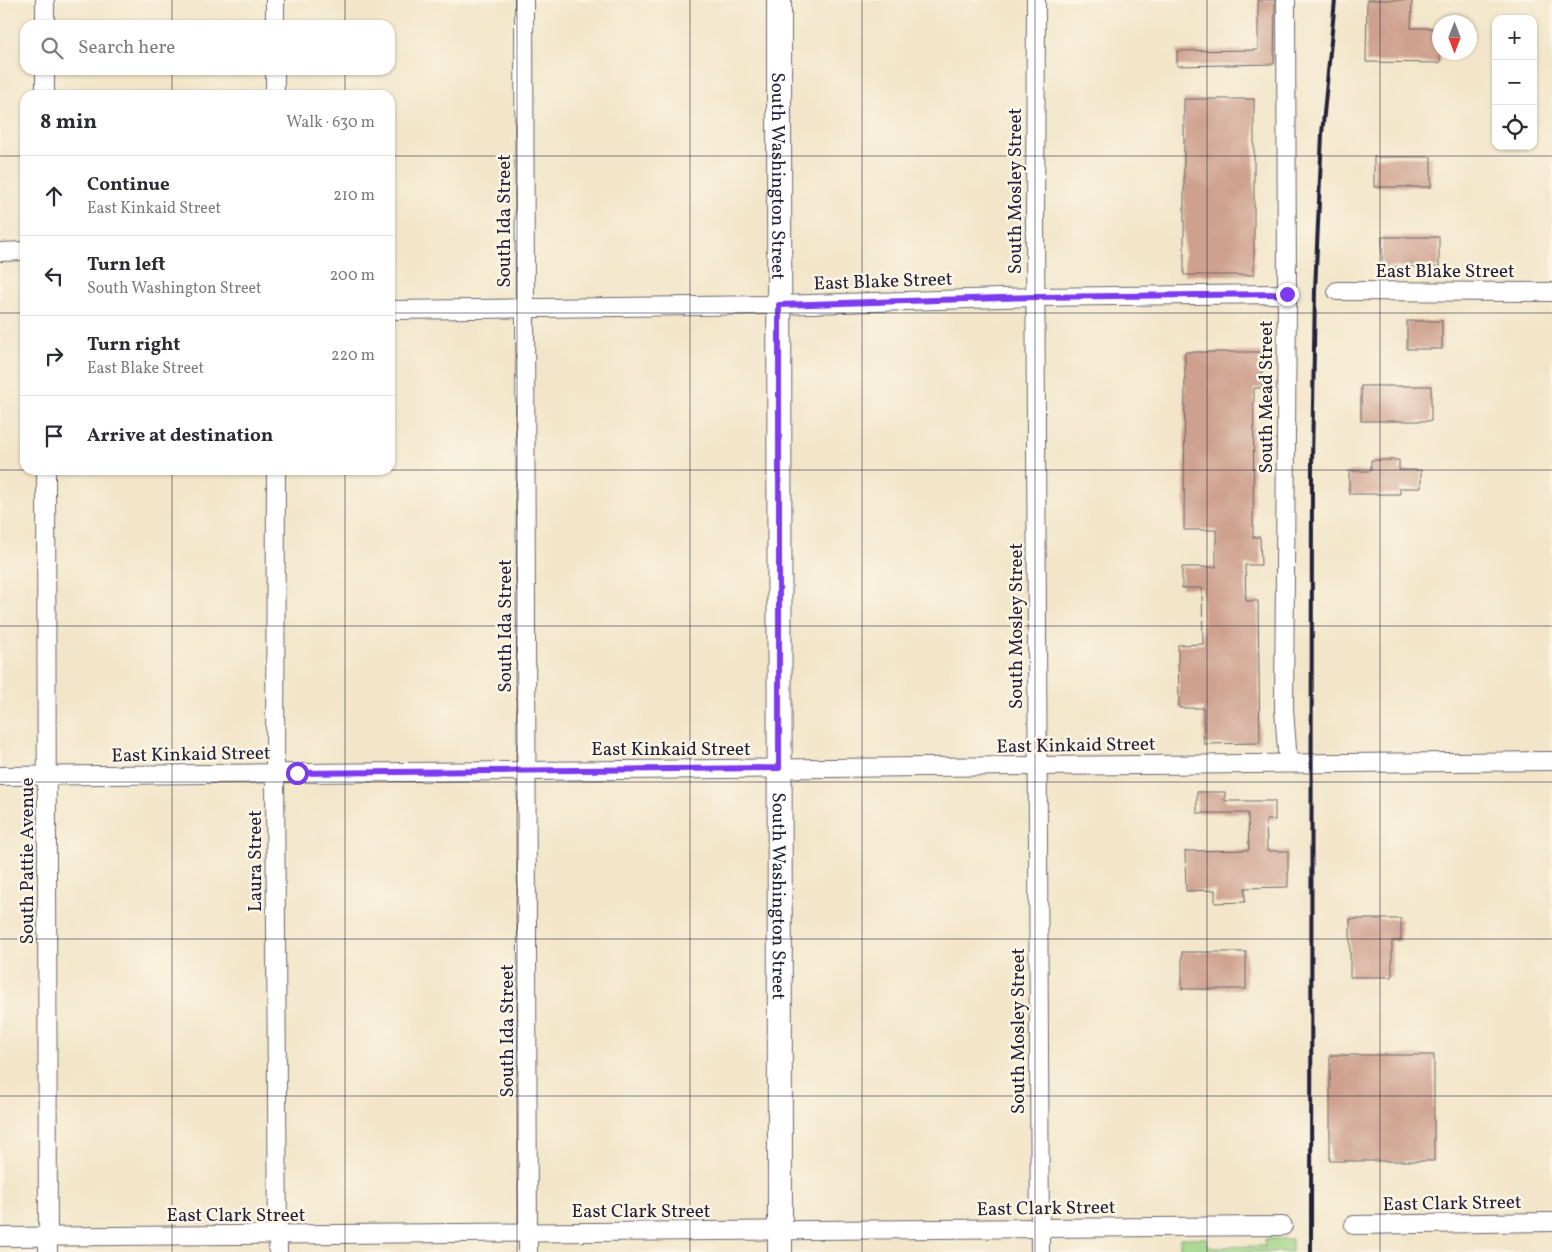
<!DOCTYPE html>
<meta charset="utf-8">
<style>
body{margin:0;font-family:Vollkorn,serif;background:#f2f2f3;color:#2b2b33}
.controls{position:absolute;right:15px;top:15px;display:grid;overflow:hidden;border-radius:10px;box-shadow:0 1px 4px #0004}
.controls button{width:45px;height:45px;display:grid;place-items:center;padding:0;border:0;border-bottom:1px solid #e1e1e2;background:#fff;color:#2b2b33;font:25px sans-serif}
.compass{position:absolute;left:1432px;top:15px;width:45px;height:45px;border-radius:50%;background:#fff;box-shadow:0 1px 4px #0004;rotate:180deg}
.stop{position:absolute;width:15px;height:15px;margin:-11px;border:4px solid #7c3aed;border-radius:50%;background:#fff}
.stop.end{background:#7c3aed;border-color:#fff;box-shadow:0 1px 5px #0008}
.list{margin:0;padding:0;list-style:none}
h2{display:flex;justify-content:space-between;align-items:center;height:65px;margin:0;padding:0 20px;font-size:21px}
h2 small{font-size:16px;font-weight:400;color:#7c7c81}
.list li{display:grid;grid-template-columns:32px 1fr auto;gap:15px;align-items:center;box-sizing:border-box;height:80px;padding:0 20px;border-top:1px solid #e1e1e2}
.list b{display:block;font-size:19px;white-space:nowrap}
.list p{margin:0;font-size:16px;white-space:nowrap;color:#7c7c81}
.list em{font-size:16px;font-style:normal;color:#7c7c81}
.icon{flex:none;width:28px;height:28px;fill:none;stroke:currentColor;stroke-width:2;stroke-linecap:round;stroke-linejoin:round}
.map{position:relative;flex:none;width:1552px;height:1252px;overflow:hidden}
.search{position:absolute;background:#fff;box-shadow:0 1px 4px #0004;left:20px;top:20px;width:375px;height:55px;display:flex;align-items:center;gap:12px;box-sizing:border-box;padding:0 18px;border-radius:15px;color:#7c7c81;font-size:19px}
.panel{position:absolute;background:#fff;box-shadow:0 1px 4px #0004;left:20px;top:90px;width:375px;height:385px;border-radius:15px}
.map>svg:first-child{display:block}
.green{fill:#9dd486;stroke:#607b60}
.building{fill:#cea08e}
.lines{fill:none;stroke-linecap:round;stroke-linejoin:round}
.street-casing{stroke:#6b666d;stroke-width:20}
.secondary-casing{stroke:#6b666d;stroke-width:26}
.street{stroke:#fff;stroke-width:18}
.secondary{stroke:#fff;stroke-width:24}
.rail{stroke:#22223b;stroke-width:4}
.route{stroke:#7c3aed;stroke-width:6}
.grid{fill:none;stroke:#22223b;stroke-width:1;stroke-opacity:0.55}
.labels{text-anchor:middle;stroke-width:5;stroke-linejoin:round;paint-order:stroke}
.street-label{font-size:19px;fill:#22223b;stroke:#fcf5e5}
</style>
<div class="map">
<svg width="1552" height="1252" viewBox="0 0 1552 1252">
<rect width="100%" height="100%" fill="#fcf5e5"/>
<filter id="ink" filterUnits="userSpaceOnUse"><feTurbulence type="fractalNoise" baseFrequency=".02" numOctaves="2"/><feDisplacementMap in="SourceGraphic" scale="10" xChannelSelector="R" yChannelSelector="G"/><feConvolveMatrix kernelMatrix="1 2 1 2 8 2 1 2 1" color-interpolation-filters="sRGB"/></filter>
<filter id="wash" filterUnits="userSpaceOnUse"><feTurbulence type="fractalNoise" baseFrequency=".0096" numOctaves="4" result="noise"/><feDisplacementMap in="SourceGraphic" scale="20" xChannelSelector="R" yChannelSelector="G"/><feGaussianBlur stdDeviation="1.12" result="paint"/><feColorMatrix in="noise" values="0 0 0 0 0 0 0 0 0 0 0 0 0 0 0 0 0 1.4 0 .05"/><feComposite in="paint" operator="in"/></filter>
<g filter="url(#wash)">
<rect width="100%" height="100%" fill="#f2e5c9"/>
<path class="green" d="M1180 1238H1207L1208 1247 1265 1246V1239H1292V1252H1180Z"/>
<g id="blocks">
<g class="building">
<path d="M1258 0H1275L1274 64 1177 66V51L1258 50Z"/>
<path d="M1367 0H1412L1411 28H1440V63L1366 62Z"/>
<rect x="1184" y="99" width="70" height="176"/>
<rect x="1374" y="157" width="57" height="30"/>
<rect x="1382" y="237" width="57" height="30"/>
<rect x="1407" y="321" width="35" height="28"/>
<path d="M1185 352H1262V388H1254L1253 537H1260L1261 565H1245L1246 601H1258L1260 743 1204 744 1203 708H1179L1178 645 1203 644 1202 588H1182V567H1216V530H1184Z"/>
<rect x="1361" y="386" width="70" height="35"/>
<path d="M1371 460H1399V470H1421V488H1400V494H1349V471H1371Z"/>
<path d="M1197 792H1225V801H1275V820H1266L1267 851H1288V887L1245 888V902L1215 903V890L1186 891 1185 851 1249 850 1248 813H1197Z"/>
<path d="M1350 919H1401V941H1392V977H1350Z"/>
<rect x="1182" y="952" width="64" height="37"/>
<rect x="1330" y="1055" width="104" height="106"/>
</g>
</g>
</g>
<g filter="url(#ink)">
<use href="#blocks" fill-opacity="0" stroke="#6b666d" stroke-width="1"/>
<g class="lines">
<g class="street-casing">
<g id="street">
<path d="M45 0V25"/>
<path d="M275 0V25"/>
<path d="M524 0 528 1252"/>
<path d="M1036 0 1035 223 1040 1252"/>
<path d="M1286 0 1287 294 1284 709 1288 763"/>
<path d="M45 70V95"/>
<path d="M275 70V95"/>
<path d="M0 252 25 251"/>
<path d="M1337 291 1552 292"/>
<path d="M390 310 779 305 1035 297 1287 294"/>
<path d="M46 470 48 1252"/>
<path d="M276 470 275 773 278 1252"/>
<path d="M0 776 1552 761"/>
<path d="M1354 1225 1552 1222"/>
<path d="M0 1237 1283 1226"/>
</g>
</g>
<g class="secondary-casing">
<g id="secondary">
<path id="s1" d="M779 0 780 1252"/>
</g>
</g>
<use href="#street" class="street"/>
<use href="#secondary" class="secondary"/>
<path class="rail" d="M1311 1252 1312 462 1315 291 1322 134 1335 0"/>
</g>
</g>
<g class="lines" filter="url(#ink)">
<path class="route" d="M297 773 779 768V305L1035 297 1287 294"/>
</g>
<path class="grid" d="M172 0V25M345 0V25M517 0V1252M690 0V1252M862 0V1252M1035 0V1252M1207 0V1252M1380 0V1252M172 70V95M345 70V95M0 156H25M390 156H1552M0 313H25M390 313H1552M0 470H25M172 470V1252M345 470V1252M390 470H1552M0 626H1552M0 782H1552M0 939H1552M0 1096H1552"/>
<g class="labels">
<g class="street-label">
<text dy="7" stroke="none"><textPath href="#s1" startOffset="176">South Washington Street</textPath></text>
<text transform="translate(1014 191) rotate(-90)" y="7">South Mosley Street</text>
<text transform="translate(503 221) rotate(-90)" y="7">South Ida Street</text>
<text x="1445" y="277">East Blake Street</text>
<text transform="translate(883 280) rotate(-2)" y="7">East Blake Street</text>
<text transform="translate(1265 397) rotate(-90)" y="7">South Mead Street</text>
<text transform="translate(504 626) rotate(-90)" y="7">South Ida Street</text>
<text transform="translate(1015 626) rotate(-90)" y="7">South Mosley Street</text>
<text transform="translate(1076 744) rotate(-1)" y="7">East Kinkaid Street</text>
<text x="671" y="755">East Kinkaid Street</text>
<text transform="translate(191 753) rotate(-1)" y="7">East Kinkaid Street</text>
<text transform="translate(26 861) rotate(-90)" y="7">South Pattie Avenue</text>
<text transform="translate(254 861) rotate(-90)" y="7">Laura Street</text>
<text dy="7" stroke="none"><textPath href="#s1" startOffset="896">South Washington Street</textPath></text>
<text transform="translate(506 1031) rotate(-90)" y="7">South Ida Street</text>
<text transform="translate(1017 1031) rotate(-90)" y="7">South Mosley Street</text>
<text transform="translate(1452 1202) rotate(-1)" y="7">East Clark Street</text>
<text transform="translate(1046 1207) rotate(-1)" y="7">East Clark Street</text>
<text x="641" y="1217">East Clark Street</text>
<text x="236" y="1221">East Clark Street</text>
</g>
</g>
</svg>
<div class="controls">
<button>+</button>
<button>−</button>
<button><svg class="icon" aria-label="locate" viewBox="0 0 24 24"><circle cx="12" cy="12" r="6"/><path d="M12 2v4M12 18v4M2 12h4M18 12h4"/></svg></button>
</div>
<svg class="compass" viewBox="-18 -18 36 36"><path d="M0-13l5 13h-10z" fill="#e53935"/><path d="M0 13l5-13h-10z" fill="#7c7c81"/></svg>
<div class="stop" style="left:297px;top:773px"></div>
<div class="stop end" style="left:1287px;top:294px"></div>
<div class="search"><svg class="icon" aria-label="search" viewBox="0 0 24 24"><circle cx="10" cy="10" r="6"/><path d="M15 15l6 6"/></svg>Search here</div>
<section class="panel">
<h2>8 min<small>Walk · 630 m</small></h2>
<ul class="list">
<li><svg class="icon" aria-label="ahead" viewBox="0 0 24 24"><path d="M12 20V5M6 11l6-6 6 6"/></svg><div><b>Continue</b><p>East Kinkaid Street</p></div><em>210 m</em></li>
<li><svg class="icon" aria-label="left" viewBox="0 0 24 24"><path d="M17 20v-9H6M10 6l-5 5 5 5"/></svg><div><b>Turn left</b><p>South Washington Street</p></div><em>200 m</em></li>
<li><svg class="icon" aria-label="right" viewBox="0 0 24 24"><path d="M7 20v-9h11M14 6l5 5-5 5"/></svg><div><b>Turn right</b><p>East Blake Street</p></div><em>220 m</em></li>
<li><svg class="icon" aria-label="arrive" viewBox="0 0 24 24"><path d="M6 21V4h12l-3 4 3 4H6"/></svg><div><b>Arrive at destination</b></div></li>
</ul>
</section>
</div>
